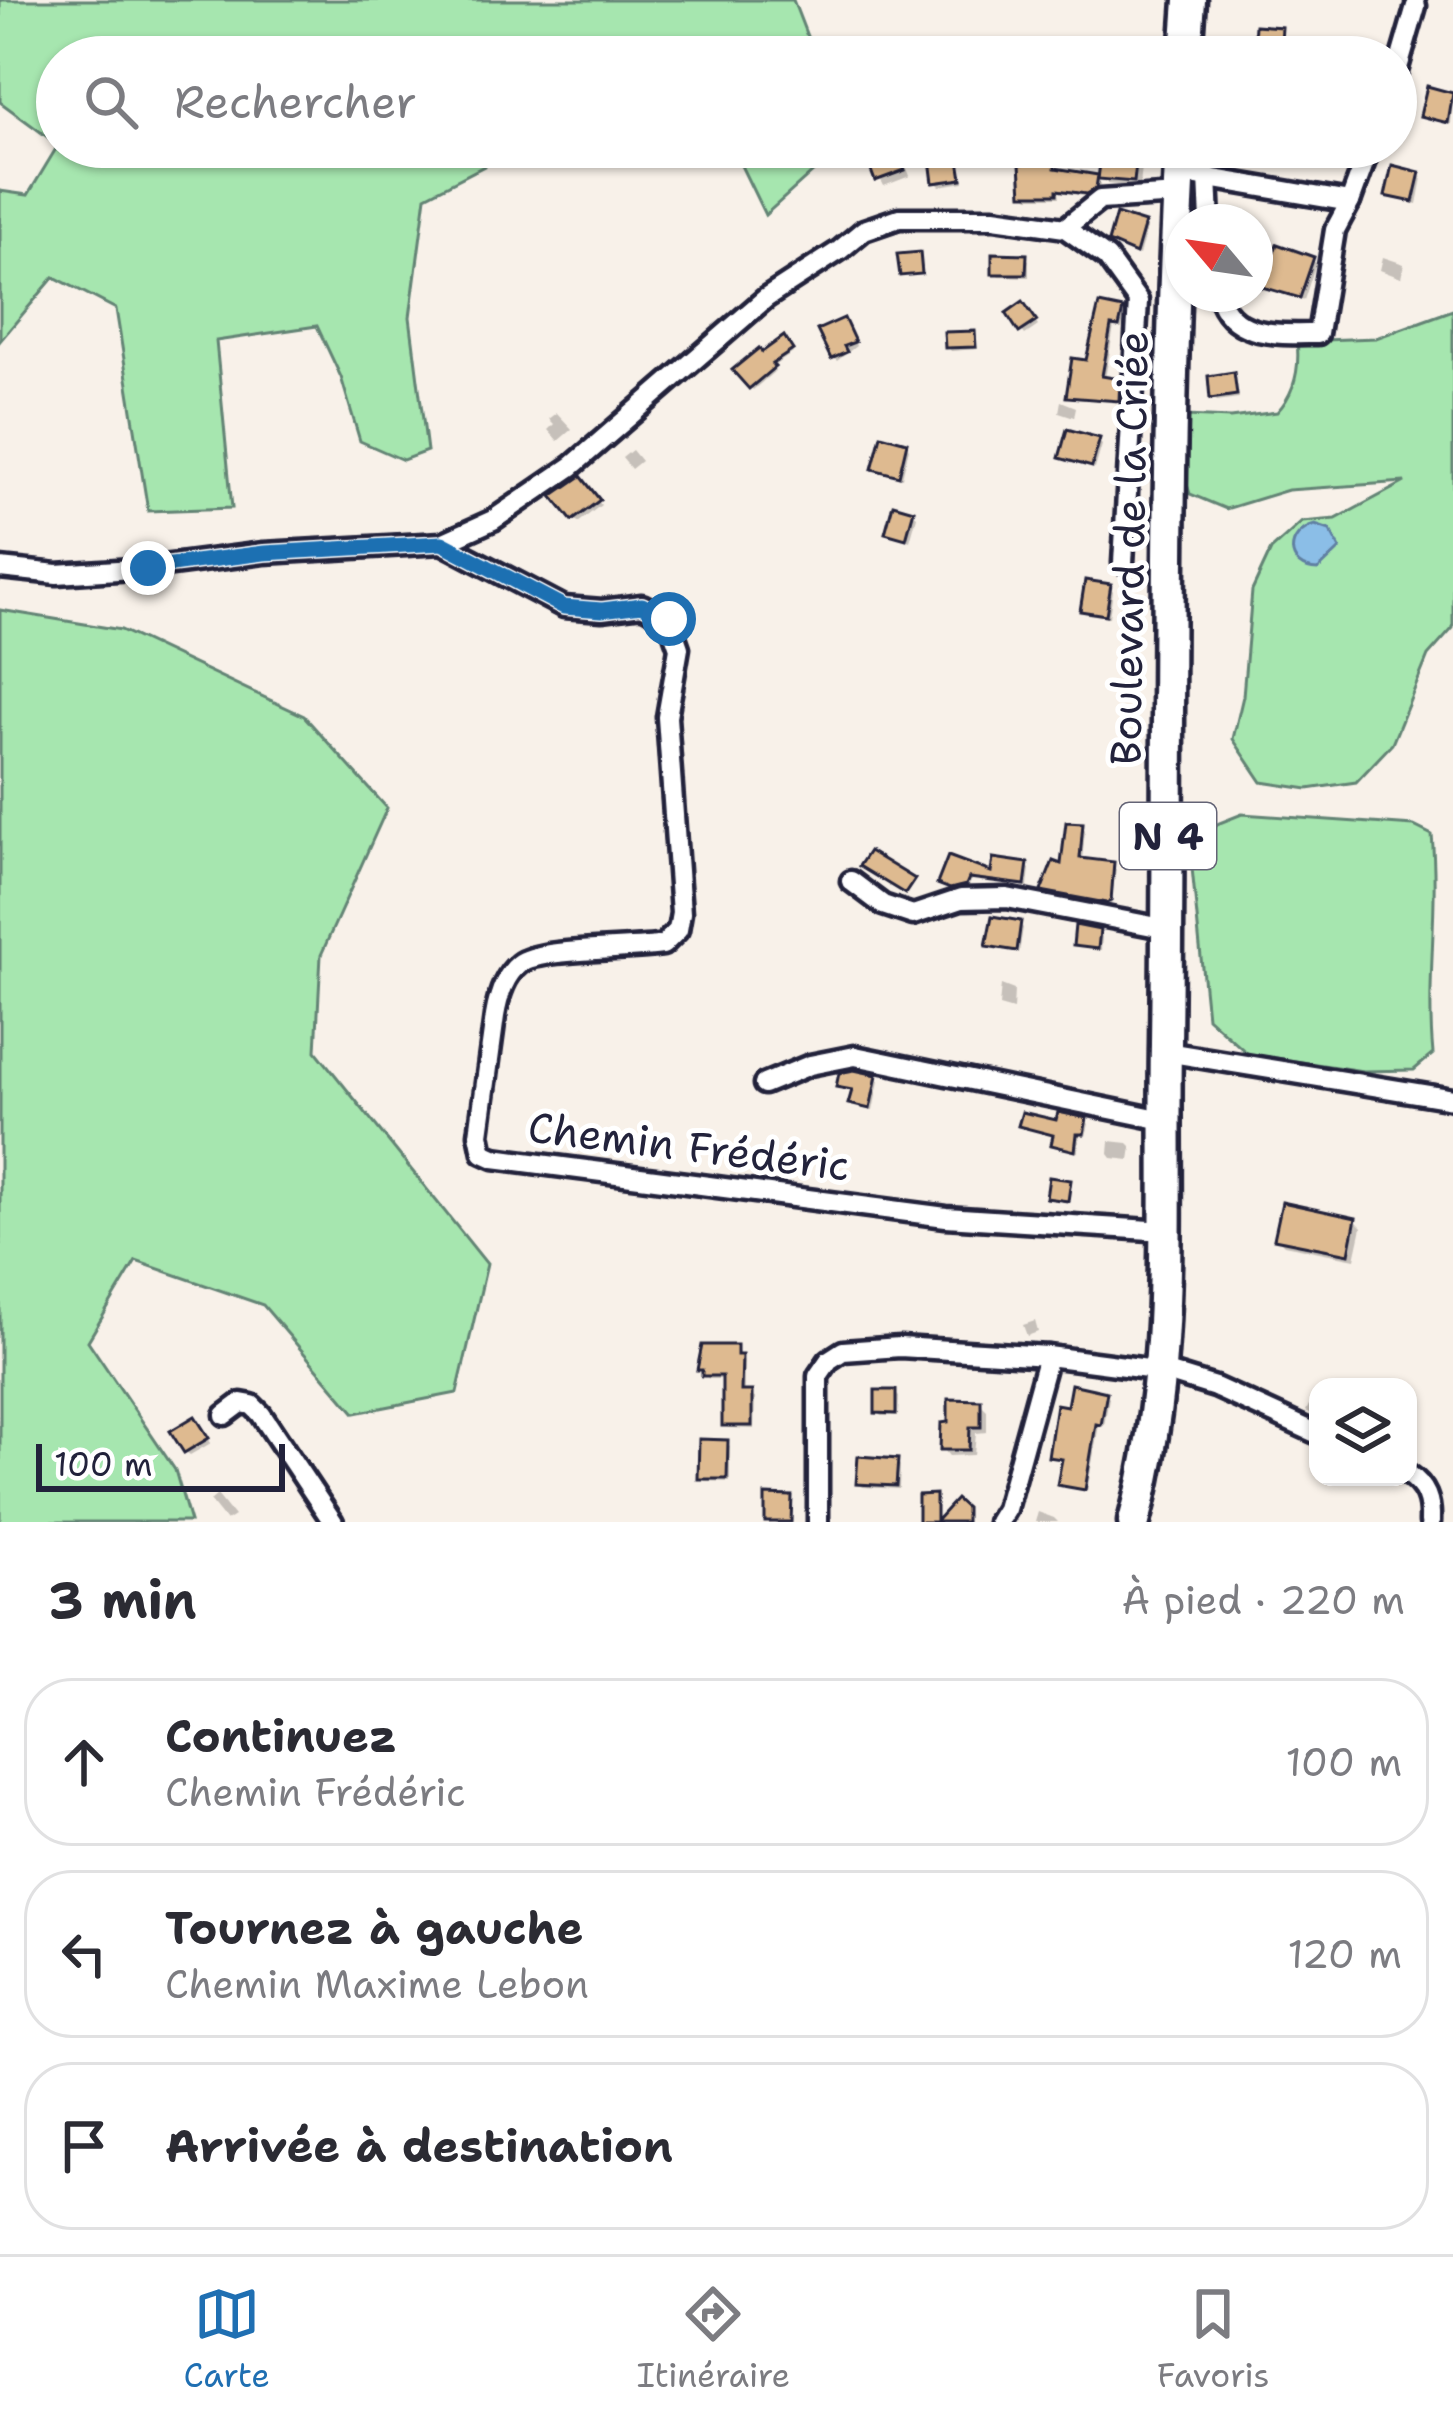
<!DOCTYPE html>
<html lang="fr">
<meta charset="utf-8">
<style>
body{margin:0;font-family:"Shantell Sans",sans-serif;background:#f7f7f7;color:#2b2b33}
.controls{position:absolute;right:36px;bottom:36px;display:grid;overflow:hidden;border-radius:24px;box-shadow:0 3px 9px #0004}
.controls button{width:108px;height:108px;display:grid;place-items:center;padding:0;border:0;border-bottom:3px solid #e1e1e2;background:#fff;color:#2b2b33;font:60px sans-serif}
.compass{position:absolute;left:1165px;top:204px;width:108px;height:108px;border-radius:50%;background:#fff;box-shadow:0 3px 9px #0004;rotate:299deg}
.scale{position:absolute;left:36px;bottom:30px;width:249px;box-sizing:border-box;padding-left:12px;border:6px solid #22223b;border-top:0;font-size:33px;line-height:42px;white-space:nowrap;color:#22223b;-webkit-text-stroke:9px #fff;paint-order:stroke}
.stop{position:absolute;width:36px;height:36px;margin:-27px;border:9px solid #1f6fb2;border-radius:50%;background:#fff}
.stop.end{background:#1f6fb2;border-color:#fff;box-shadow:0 3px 12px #0008}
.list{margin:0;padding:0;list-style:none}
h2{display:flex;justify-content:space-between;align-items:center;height:156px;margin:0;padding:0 48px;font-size:51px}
h2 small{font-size:39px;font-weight:400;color:#7c7c81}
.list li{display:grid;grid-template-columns:78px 1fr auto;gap:36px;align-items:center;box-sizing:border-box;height:168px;margin:0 24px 24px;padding:0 24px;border:3px solid #e1e1e2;border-radius:48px}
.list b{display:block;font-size:45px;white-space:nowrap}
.list p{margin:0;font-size:39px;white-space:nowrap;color:#7c7c81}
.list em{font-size:39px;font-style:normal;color:#7c7c81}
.icon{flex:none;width:66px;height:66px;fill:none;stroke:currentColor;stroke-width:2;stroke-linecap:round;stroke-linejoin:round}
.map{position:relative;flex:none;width:1453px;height:1522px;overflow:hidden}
.search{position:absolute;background:#fff;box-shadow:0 3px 9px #0004;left:36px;right:36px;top:36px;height:132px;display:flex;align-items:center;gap:30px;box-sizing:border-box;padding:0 42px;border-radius:66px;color:#7c7c81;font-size:45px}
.sheet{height:732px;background:#fff}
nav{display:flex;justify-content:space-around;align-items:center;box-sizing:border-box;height:168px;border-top:3px solid #e1e1e2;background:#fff;font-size:33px;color:#7c7c81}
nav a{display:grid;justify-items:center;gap:6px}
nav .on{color:#1f6fb2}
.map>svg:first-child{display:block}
.green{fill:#a6e6af;stroke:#648475;stroke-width:3}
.water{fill:#8bbee7;stroke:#6180a2;stroke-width:3}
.shadow{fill:#0003}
.building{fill:#deba90;stroke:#22223b;stroke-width:3}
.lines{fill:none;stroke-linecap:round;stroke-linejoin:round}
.street-casing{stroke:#22223b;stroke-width:27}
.primary-casing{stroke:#22223b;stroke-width:39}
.street{stroke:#fff;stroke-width:18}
.primary{stroke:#fff;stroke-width:30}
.route{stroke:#1f6fb2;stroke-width:15}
.labels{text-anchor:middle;stroke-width:10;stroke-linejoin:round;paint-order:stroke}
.shield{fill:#fff;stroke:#646476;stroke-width:3}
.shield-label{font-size:39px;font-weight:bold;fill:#22223b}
.street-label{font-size:42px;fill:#22223b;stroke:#fff}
</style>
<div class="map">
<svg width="1453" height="1522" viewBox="0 0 1453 1522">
<rect width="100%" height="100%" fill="#f8f1e9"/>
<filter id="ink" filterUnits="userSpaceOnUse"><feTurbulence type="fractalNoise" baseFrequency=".00833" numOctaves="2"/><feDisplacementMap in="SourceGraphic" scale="24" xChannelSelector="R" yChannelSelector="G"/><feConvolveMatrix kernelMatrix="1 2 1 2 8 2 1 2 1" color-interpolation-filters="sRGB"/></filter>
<g filter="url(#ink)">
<g class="green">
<path d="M0 0H793L815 57H57V144L0 102Z"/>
<path d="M57 147H495L484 166 426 196 410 317 427 451 403 460 360 441 341 377 317 326 216 341 232 508 148 511 116 309 54 277 0 341V191L28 195Z"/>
<path d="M732 147H826V160L765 215Z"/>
<path d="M1453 310V628L1428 656 1392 744 1356 782 1308 789 1262 782 1233 739 1243 696 1252 591 1271 550 1302 522 1336 519 1405 482 1288 490 1226 509 1190 494 1183 471 1186 416 1230 418 1277 412C1296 392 1300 368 1297 341L1376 338Z"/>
<path d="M0 610 121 630 304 716 387 808 321 955 316 1051 487 1264 457 1393 355 1413 263 1305 136 1261 88 1341 175 1470 190 1522H0Z"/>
<path d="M1242 814 1414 826 1432 835C1439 908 1426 981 1433 1054L1414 1070 1363 1071 1248 1054 1207 1017 1192 868 1217 824Z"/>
</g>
<path class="water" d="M1315 525 1330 530 1340 549 1318 570C1284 569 1285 533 1315 525Z"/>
<g class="shadow">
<path d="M1364 47 1387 56 1388 57H1360Z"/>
<path d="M1429 90 1453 97 1451 125 1423 115Z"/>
<path d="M859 147H899L910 176 884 186 866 150Z"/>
<path d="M1105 147 1136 149 1143 155 1140 187 1108 184 1102 178Z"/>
<path d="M956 150 964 182 940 186 936 182Z"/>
<path d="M1054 164 1058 172 1096 178 1100 182 1099 192 1091 197 1059 192 1060 197H1029L1025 193Z"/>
<path d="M1418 175 1422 178 1417 204 1388 195Z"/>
<path d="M1144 226 1147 228 1139 255 1114 244Z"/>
<path d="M1025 257 1029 260V277L999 276 995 273Z"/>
<path d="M1383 257 1404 264 1401 278 1380 270Z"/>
<path d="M1312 260 1316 263 1304 300 1265 286Z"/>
<path d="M1101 307 1125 315 1122 329 1114 327 1105 379 1122 386 1121 403 1073 399 1069 396 1088 364Z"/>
<path d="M1026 309 1038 326 1025 335 1022 331Z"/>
<path d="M847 325 856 346 837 361 833 357Z"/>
<path d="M974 334 978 349 951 351 948 347Z"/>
<path d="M784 340 793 353 772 367 775 371 753 390 736 370Z"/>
<path d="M1233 376 1239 398 1217 401 1213 397Z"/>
<path d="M1061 401 1076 407 1074 417 1059 412Z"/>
<path d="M557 413 572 429 558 441 548 430 554 424 549 419Z"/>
<path d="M1098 441 1102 445 1095 469 1063 457Z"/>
<path d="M906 445 909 448 902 478 875 468Z"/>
<path d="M632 450 641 461 631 469 622 458Z"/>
<path d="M581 480 601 505 578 523 556 497Z"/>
<path d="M913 513 917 516 910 541 888 532Z"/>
<path d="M1109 587 1113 591 1109 617 1087 614 1083 610Z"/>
<path d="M1082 826 1085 830 1082 862 1116 869 1111 905 1044 890 1064 868Z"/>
<path d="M949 860 994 876 1027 866 1030 869 1028 887 972 879 968 888 955 890 944 886Z"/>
<path d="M1019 924 1023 928 1019 953 989 945Z"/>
<path d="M1098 932 1102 936 1101 951 1076 945Z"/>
<path d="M1001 985 1014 990 1013 1010 999 1006Z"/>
<path d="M875 1077 879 1081 873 1111 856 1107 852 1103 854 1092 840 1086Z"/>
<path d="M1086 1121 1089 1124 1086 1136H1080L1078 1152 1058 1148 1056 1136 1022 1126Z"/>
<path d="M1110 1141 1128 1143 1132 1147 1130 1160 1112 1158 1109 1154Z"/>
<path d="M1355 1220 1362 1227 1355 1259 1284 1245 1277 1238Z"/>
<path d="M1035 1321 1038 1332 1027 1336 1023 1325Z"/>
<path d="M736 1348 744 1362V1394L755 1398 754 1429 728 1428 725 1424V1379H709L705 1375Z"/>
<path d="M895 1393 899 1397 898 1416H881L878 1412Z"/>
<path d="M1105 1394 1109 1398 1104 1426 1099 1425 1087 1491 1064 1487 1061 1484 1065 1461 1052 1456 1070 1410Z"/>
<path d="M980 1403 987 1410V1432L976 1433 974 1455 949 1456 943 1449Z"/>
<path d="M1309 1405 1318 1409V1417L1306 1411Z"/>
<path d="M199 1423 211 1443 190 1455 186 1452Z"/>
<path d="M726 1443 730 1446V1482L705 1481 701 1478Z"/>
<path d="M896 1462 900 1465 899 1489 863 1487 859 1483Z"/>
<path d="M217 1495 234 1516 226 1521 210 1501Z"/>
<path d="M1038 1512 1054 1518 1058 1522H1035Z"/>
</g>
<g class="building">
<path d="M1255 25 1282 27 1280 57H1253Z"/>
<path d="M1427 86 1453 93 1448 123 1420 116Z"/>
<path d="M862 147H897L905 170 875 181Z"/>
<path d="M957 147 962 179 933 183 929 151Z"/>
<path d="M1102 147H1138L1134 182 1098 179Z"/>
<path d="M1055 161V168L1098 175 1096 188 1086 194 1057 190V194H1022L1020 164Z"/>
<path d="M1392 165 1420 172 1413 202 1385 196Z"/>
<path d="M1116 214 1145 223 1136 254 1108 242Z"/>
<path d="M1277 244 1314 257 1300 298 1262 287Z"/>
<path d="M920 252 922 274 900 276 897 254Z"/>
<path d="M992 253 1027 254 1026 274H992Z"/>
<path d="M1023 301 1037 321 1019 333 1006 313Z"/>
<path d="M1099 304 1123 309 1119 327 1111 326 1102 376 1120 379 1119 401 1066 397 1072 358 1086 360Z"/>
<path d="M844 318 855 342 844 346 847 352 831 359 817 330Z"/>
<path d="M975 331 976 347 945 348 944 332Z"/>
<path d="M784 336 793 350 772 364 775 367 749 389 732 370 759 348 762 352Z"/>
<path d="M1234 372 1237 395 1210 399 1208 376Z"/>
<path d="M1067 429 1100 438 1092 467 1059 458Z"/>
<path d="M881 435 907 442 899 476 872 469Z"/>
<path d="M581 476 600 500 572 521 552 496Z"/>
<path d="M893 504 914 510 906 539 885 533Z"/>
<path d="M1085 580 1111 584 1106 615 1080 611Z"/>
<path d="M1066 822 1083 823 1080 858 1114 862 1111 901 1106 903 1041 891 1053 861 1061 864Z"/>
<path d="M869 851 915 879 905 894 859 866Z"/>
<path d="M948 856 991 872 993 858 1028 863 1025 885 969 878 966 885 950 889 937 884Z"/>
<path d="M992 916 1021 921 1017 951 986 946Z"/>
<path d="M1075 925 1100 930 1098 949 1073 946Z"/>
<path d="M854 1070 877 1075 870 1109 848 1104 852 1090 836 1087 839 1073Z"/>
<path d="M1022 1112 1056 1120 1058 1112 1087 1118 1084 1134H1077L1075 1151 1051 1145 1053 1135 1018 1126Z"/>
<path d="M1049 1177 1071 1180 1068 1201 1046 1198Z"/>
<path d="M1282 1202 1356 1218 1349 1254 1274 1239Z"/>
<path d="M702 1345H737V1355H742L741 1391H752V1426H722V1376H702V1370H697Z"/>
<path d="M1071 1384 1107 1392 1101 1425 1096 1424 1085 1490 1057 1485 1062 1459 1048 1457 1056 1404 1067 1406Z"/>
<path d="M875 1390H896V1414L875 1413Z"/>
<path d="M948 1399 981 1400V1427H970L969 1450H940L941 1423 948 1422Z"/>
<path d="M195 1416 209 1438 184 1453 170 1431Z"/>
<path d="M699 1439 728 1440 727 1479H698Z"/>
<path d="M858 1456 898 1459 896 1486 856 1484Z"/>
<path d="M936 1494V1521L956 1499 966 1508V1522H918V1495Z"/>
<path d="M765 1495 792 1496 791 1522H765Z"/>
</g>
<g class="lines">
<g class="street-casing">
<g id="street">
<path d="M1396 75 1416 6"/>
<path d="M1179 173 1350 202 1370 147"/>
<path d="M1208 176 1210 222"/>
<path d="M1065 228 1107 258 1138 301 1123 563"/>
<path d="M1218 294C1231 339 1279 334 1318 334L1335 230 1350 202"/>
<path d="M442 543 564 607 602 610 642 605 669 619 679 648 667 717 681 913 678 930 663 945C631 951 540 947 519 964 504 976 498 998 495 1016L479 1134 483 1153 494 1158 946 1217 1166 1231"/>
<path d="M0 568 57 574 148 568 264 553 442 543 493 520 572 466 766 298 840 250 864 230 899 218H994L1065 228 1100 200 1178 195"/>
<path d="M851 881 883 905 913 915 961 899 1007 898 1168 929"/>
<path d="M1166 1052 1453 1099"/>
<path d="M764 1084 810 1065 855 1056 1168 1121"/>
<path d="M225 1415 241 1403 252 1405 261 1414 333 1522"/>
<path d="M1408 1474C1426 1486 1431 1501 1430 1522"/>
<path d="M818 1522V1376L829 1360 843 1351 900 1347 1048 1356 1163 1371 1215 1387 1318 1434"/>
<path d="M998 1522 1006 1509 1048 1356"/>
</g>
</g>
<g class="primary-casing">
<g id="primary">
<path d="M1186 57 1190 0"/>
<path d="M1134 1522C1176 1365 1163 1205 1166 1044 1170 745 1164 446 1181 147"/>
</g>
</g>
<use href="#street" class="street"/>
<use href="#primary" class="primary"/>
</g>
</g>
<g class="lines" filter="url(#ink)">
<path class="route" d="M148 568 264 553 442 543 564 607 602 610 642 605 669 619"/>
</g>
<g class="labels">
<rect class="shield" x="1120" y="803" width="96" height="66" rx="9"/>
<g class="shield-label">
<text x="1168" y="850">N 4</text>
</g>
<g class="street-label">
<text transform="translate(1129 548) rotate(-89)" y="15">Boulevard de la Criée</text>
<text transform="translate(689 1146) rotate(7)" y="15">Chemin Frédéric</text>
</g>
</g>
</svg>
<div class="controls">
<button><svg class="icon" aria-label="layers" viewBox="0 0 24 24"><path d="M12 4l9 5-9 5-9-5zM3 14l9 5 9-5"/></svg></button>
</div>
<svg class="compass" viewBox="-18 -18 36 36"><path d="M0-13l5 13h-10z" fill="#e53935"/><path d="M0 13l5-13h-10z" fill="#7c7c81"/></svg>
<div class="scale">100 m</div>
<div class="stop" style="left:669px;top:619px"></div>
<div class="stop end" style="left:148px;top:568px"></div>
<div class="search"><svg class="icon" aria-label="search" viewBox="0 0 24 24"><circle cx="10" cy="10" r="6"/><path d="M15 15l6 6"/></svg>Rechercher</div>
</div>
<section class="sheet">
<h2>3 min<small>À pied · 220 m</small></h2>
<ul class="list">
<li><svg class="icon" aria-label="ahead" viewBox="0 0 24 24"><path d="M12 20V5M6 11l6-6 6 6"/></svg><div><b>Continuez</b><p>Chemin Frédéric</p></div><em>100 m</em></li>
<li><svg class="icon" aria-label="left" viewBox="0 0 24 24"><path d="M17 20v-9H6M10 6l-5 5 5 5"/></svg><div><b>Tournez à gauche</b><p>Chemin Maxime Lebon</p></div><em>120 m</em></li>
<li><svg class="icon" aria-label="arrive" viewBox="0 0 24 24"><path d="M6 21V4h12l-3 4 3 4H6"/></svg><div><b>Arrivée à destination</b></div></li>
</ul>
</section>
<nav>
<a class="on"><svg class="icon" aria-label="map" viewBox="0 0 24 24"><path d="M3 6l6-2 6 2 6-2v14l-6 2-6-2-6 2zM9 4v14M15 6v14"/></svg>Carte</a>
<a><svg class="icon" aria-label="directions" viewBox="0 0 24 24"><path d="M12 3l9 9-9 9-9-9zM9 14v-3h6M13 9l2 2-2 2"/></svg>Itinéraire</a>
<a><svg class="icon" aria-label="saved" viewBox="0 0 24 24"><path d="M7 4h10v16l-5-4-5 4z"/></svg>Favoris</a>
</nav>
